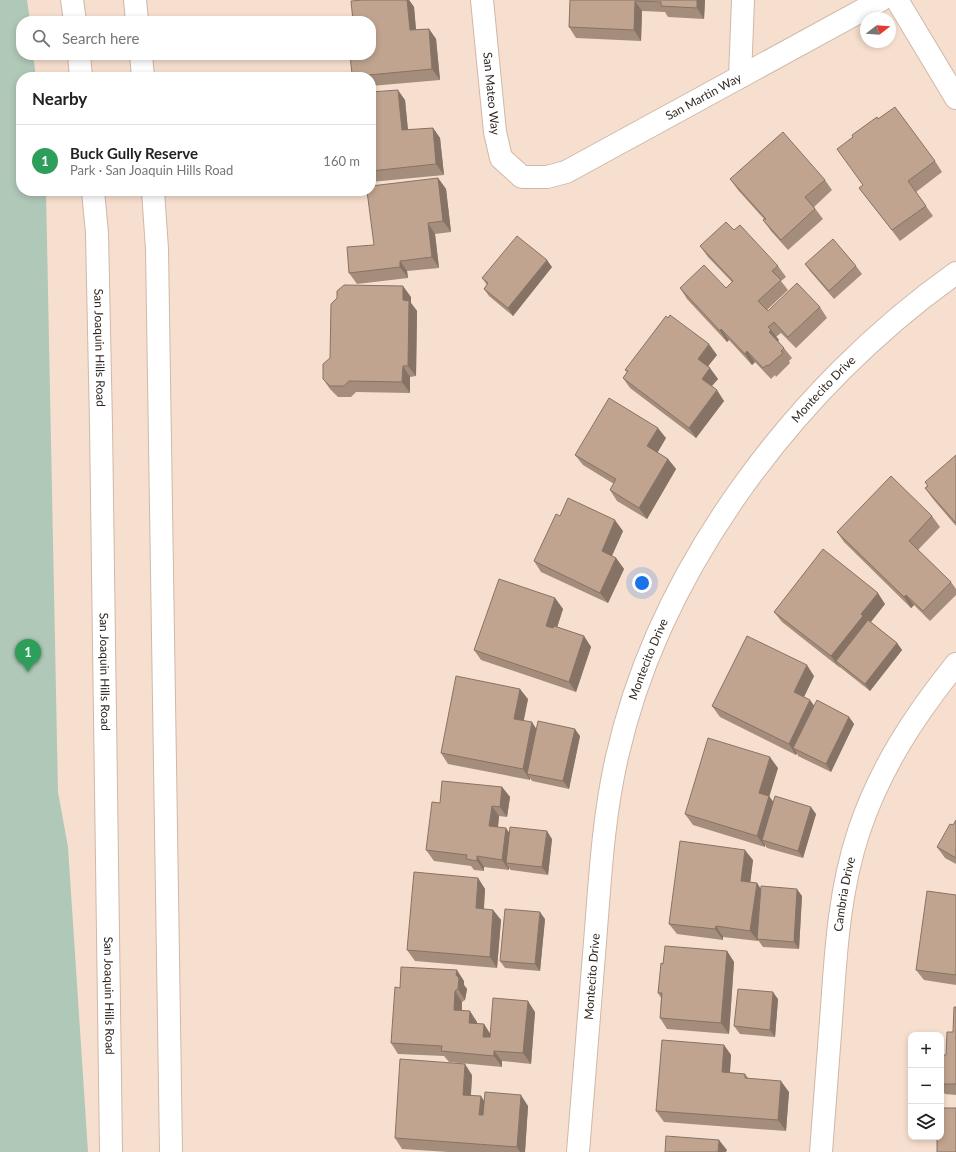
<!DOCTYPE html>
<meta charset="utf-8">
<style>
body{margin:0;font-family:Lato,sans-serif;background:#f6f6f6;color:#222}
.controls{position:absolute;right:12px;bottom:12px;display:grid;overflow:hidden;border-radius:8px;box-shadow:0 2px 6px #0003}
.controls button{width:36px;height:36px;display:grid;place-items:center;padding:0;border:0;border-bottom:1px solid #e0e0e0;background:#fff;color:#222;font:20px sans-serif}
.compass{position:absolute;left:860px;top:12px;width:36px;height:36px;border-radius:50%;background:#fff;box-shadow:0 2px 6px #0003;rotate:73deg}
.you{position:absolute;left:642px;top:583px;width:14px;height:14px;margin:-10px;border:3px solid #fff;border-radius:50%;background:#1a73e8;box-shadow:0 0 0 6px #1a73e833}
.badge{display:grid;place-items:center;width:26px;height:26px;border-radius:50%;background:#0b8043;color:#fff;font-size:13px;font-weight:700}
.pin{position:absolute;translate:-50% -33px;filter:drop-shadow(0 1px 2px #0008)}
.pin::after{content:'';position:absolute;top:21px;width:14px;height:12px;background:inherit;clip-path:polygon(0 0,100% 0,50% 100%)}
.list{margin:0;padding:0;list-style:none}
h2{display:flex;justify-content:space-between;align-items:center;height:52px;margin:0;padding:0 16px;font-size:17px}
h2 small{font-size:13px;font-weight:400;color:#767676}
.list li{display:grid;grid-template-columns:26px 1fr auto;gap:12px;align-items:center;box-sizing:border-box;height:72px;padding:0 16px;border-top:1px solid #e0e0e0}
.list b{display:block;font-size:15px;white-space:nowrap}
.list p{margin:0;font-size:13px;white-space:nowrap;color:#767676}
.list em{font-size:13px;font-style:normal;color:#767676}
.icon{flex:none;width:22px;height:22px;fill:none;stroke:currentColor;stroke-width:2;stroke-linecap:round;stroke-linejoin:round}
.map{position:relative;flex:none;width:956px;height:1152px;overflow:hidden}
.search{position:absolute;background:#fff;box-shadow:0 2px 6px #0003;left:16px;top:16px;width:360px;height:44px;display:flex;align-items:center;gap:10px;box-sizing:border-box;padding:0 14px;border-radius:16px;color:#767676;font-size:15px}
.panel{position:absolute;background:#fff;box-shadow:0 2px 6px #0003;left:16px;top:72px;width:360px;height:124px;border-radius:16px}
.map>svg:first-child{display:block}
.green{fill:#b0c8b7}
.lines{fill:none;stroke-linecap:round;stroke-linejoin:round}
.minor-casing{stroke:#cfb8a9;stroke-width:24}
.secondary-casing{stroke:#cfb8a9;stroke-width:24}
.minor{stroke:#fff;stroke-width:22}
.secondary{stroke:#fff;stroke-width:22}
.wall{fill:#a58d7c}
.shaded-wall{fill:#867365}
.building{fill:#c0a490;stroke:#867365}
.labels{text-anchor:middle;stroke-width:3;stroke-linejoin:round;paint-order:stroke}
.street-label{font-size:12px;fill:#2f2721;stroke:#fdefe5}
</style>
<div class="map">
<svg width="956" height="1152" viewBox="0 0 956 1152">
<rect width="100%" height="100%" fill="#f7dfcf"/>
<path class="green" d="M0 0H27L30 21H21V55H33L36 77H21V191H46L58 792 68 847 88 1152H0Z"/>
<g class="lines">
<g class="minor-casing">
<g id="minor">
<path id="s1" d="M482 0 495 132 501 158 522 177H547L566 172 881 0"/>
<path d="M897 0 956 98"/>
<path d="M740 77 743 0"/>
<path id="s2" d="M578 1152C584 1082 589 1012 595 942 600 880 603 818 617 757 660 566 798 385 956 273"/>
<path id="s3" d="M821 1152C825 1104 828 1055 832 1007 836 947 840 888 859 831 880 768 915 715 956 664"/>
</g>
</g>
<g class="secondary-casing">
<g id="secondary">
<path d="M72 0 75 21"/>
<path d="M135 0 137 21"/>
<path d="M79 55 81 77"/>
<path d="M141 55 143 77"/>
<path id="s4" d="M93 191 97 233 101 425 111 1152"/>
<path d="M153 191 157 249 171 1152"/>
</g>
</g>
<use href="#minor" class="minor"/>
<use href="#secondary" class="secondary"/>
</g>
<g class="wall">
<path d="M363 0H409L414 7 416 30 429 29 436 39 440 80 371 86V77H354L352 74Z"/>
<path d="M570 0H705L704 19 668 17 665 12 642 11 641 41 576 38 569 27Z"/>
<path d="M371 92 405 100 408 130 433 128 440 138 444 175 371 182Z"/>
<path d="M878 119 935 161 942 172 916 192 933 216 900 241 867 198 859 188 863 185Z"/>
<path d="M438 178 446 189 451 232 435 234 439 268 407 271 408 278 357 284 349 273 374 245Z"/>
<path d="M730 179 825 180 832 190 814 207 823 219 788 250 771 231 763 220 764 219 738 190Z"/>
<path d="M734 230 778 266 786 277 781 281 788 290 767 310 768 311 820 307 827 318 796 348 781 333 776 337 779 340 778 341 784 348 792 358 789 361 790 363 776 377 775 375 771 379 755 362 752 365 729 340 727 342 687 299 680 288H726L732 282 708 257 700 246Z"/>
<path d="M805 264 856 266 862 274 834 299 810 271Z"/>
<path d="M552 267 513 316 489 296 484 289 487 285 482 278Z"/>
<path d="M411 297V303L417 311 416 376 410 377V393L356 392 351 397H338L330 389 323 379Z"/>
<path d="M717 355 708 366 718 379 712 386 724 401 696 438 630 388 623 378 627 372 625 370Z"/>
<path d="M666 438 657 452 668 459 676 469 647 519 617 501 610 490 614 484 583 465 575 455Z"/>
<path d="M956 455V526L933 499 925 488Z"/>
<path d="M932 516 940 527 918 550 951 582 956 589V595L930 621 914 605 911 608 844 542 837 532Z"/>
<path d="M623 531 612 556 616 558 624 569 608 603 541 572 534 561Z"/>
<path d="M555 598 563 609 557 627 584 636 591 647 576 692 481 660 474 650Z"/>
<path d="M885 604 871 622 897 643 902 650 870 691 841 668 839 667 782 622 774 612Z"/>
<path d="M814 676 804 697 814 706 849 717 854 724 831 772 798 756 797 753 796 755 720 717 712 706Z"/>
<path d="M528 699 523 721 536 729 580 736 569 789 532 781 530 778V780L448 764 441 753Z"/>
<path d="M778 768 769 796 773 802 816 814 803 858 767 848 765 845V847L693 825 685 814Z"/>
<path d="M502 787 510 797 507 817 499 816 498 827 509 833 552 839 548 875 511 870 509 868V870L484 867V871L474 870 471 866 434 861 426 850 440 803Z"/>
<path d="M956 820V864L945 858 937 847 953 825Z"/>
<path d="M753 860 750 883H757L761 890 802 896 799 949 763 947 758 940V941L723 937V940L677 934 669 924Z"/>
<path d="M478 878 485 889 484 909 493 910 501 920 497 968 415 961 407 950Z"/>
<path d="M956 895V985L924 980 916 970Z"/>
<path d="M545 919 540 971 505 968 500 961Z"/>
<path d="M727 951 734 962 729 1034 667 1029 660 1018 661 998 658 993 663 964Z"/>
<path d="M464 981V985L467 989 465 1000 462 1002V1010L477 1022V1024H484L490 1034 535 1012 531 1064 502 1061V1067L449 1062 444 1056 398 1054 391 1043 400 988Z"/>
<path d="M778 999 775 1037 740 1034 734 1026Z"/>
<path d="M956 1007V1095L945 1094 941 1088V1055H946L953 1032Z"/>
<path d="M724 1045 731 1055 730 1073 745 1074 749 1079 789 1092 786 1131 664 1122 656 1111Z"/>
<path d="M472 1075 471 1095 484 1101 528 1106 525 1152H448L402 1149 395 1138Z"/>
</g>
<g class="shaded-wall">
<path d="M407 0H409L414 7 417 41 410 30Z"/>
<path d="M697 0H705L704 19 697 8Z"/>
<path d="M635 1 642 11 641 41 634 30Z"/>
<path d="M429 29 436 39 440 80 432 69Z"/>
<path d="M398 90 405 100 409 141 402 130Z"/>
<path d="M433 128 440 138 444 175 436 164Z"/>
<path d="M438 178 446 189 451 232 443 221Z"/>
<path d="M428 223 435 234 439 268 432 257Z"/>
<path d="M547 260 552 267 513 316 508 308Z"/>
<path d="M400 261 407 271 408 278 400 267Z"/>
<path d="M403 286 411 297V303L417 311 416 376 408 366 403 300Z"/>
<path d="M721 329 729 340 727 342 720 331Z"/>
<path d="M771 330 779 340 777 342 769 332Z"/>
<path d="M709 344 717 355 705 370 698 359Z"/>
<path d="M747 351 755 362 752 365 745 354Z"/>
<path d="M403 366 410 377V393L402 382Z"/>
<path d="M710 368 718 379 709 389 702 379Z"/>
<path d="M717 390 724 401 696 438 689 428Z"/>
<path d="M658 428 666 438 655 457 647 446Z"/>
<path d="M668 459 676 469 647 519 639 508Z"/>
<path d="M615 520 623 531 609 562 602 551Z"/>
<path d="M616 558 624 569 608 603 600 593Z"/>
<path d="M878 593 885 604 869 624 836 661 839 667 831 656 861 614Z"/>
<path d="M906 595 914 605 911 608 904 597Z"/>
<path d="M555 598 563 609 554 637 546 626Z"/>
<path d="M584 636 591 647 576 692 569 682Z"/>
<path d="M897 643 902 650 870 691 865 684Z"/>
<path d="M807 665 814 676 801 703 794 692Z"/>
<path d="M520 689 528 699 522 730 514 719Z"/>
<path d="M810 700 818 711 793 748 797 753 796 755 789 744Z"/>
<path d="M849 717 854 724 831 772 826 764Z"/>
<path d="M532 722 539 733 527 774 530 778V780L523 769Z"/>
<path d="M575 729 580 736 569 789 563 781Z"/>
<path d="M770 757 778 768 767 804 759 793Z"/>
<path d="M502 787 510 797 507 817 500 807Z"/>
<path d="M769 796 777 807 762 840 765 845V847L757 836Z"/>
<path d="M492 806 499 816 497 836 489 826Z"/>
<path d="M811 807 816 814 803 858 798 851Z"/>
<path d="M506 828 513 838 506 863 509 868V870L502 860Z"/>
<path d="M547 831 552 839 548 875 542 867Z"/>
<path d="M745 850 753 860 749 892 741 881Z"/>
<path d="M477 856 484 867V871L477 861Z"/>
<path d="M478 878 485 889 483 919 476 908Z"/>
<path d="M757 883 764 894 758 941 750 931Z"/>
<path d="M797 889 802 896 799 949 794 942Z"/>
<path d="M493 910 501 920 497 968 490 957Z"/>
<path d="M540 912 545 919 540 971 535 964Z"/>
<path d="M716 926 723 937V940L715 929Z"/>
<path d="M727 951 734 962 729 1034 721 1023Z"/>
<path d="M457 970 464 981V985L467 989 465 1000 458 989 456 975Z"/>
<path d="M455 991 462 1002 461 1020 454 1010Z"/>
<path d="M773 992 778 999 775 1037 770 1030Z"/>
<path d="M528 1001 535 1012 531 1064 523 1053Z"/>
<path d="M470 1011 477 1022 476 1034 469 1023Z"/>
<path d="M484 1024 491 1035V1047L483 1037Z"/>
<path d="M724 1045 731 1055 729 1083 722 1072Z"/>
<path d="M494 1051 502 1061V1067L494 1056Z"/>
<path d="M465 1064 472 1075 470 1106 463 1095Z"/>
<path d="M781 1081 789 1092 786 1131 778 1120Z"/>
<path d="M521 1095 528 1106 525 1152H520L517 1147Z"/>
<path d="M481 1096 488 1107 487 1125 479 1115Z"/>
<path d="M719 1140 727 1150 726 1152H718Z"/>
</g>
<g class="building">
<path d="M363 0H407L410 30 429 29 432 69 358 76 357 74H352L350 55H371V21H353L351 1Z"/>
<path d="M570 0H697V8L661 6V2L635 1 634 30 569 27Z"/>
<path d="M398 90 402 130 433 128 436 164 371 171V92Z"/>
<path d="M895 107 935 161 908 181 926 206 892 230 859 188 863 185 837 149 853 137 852 135 877 117 878 119Z"/>
<path d="M783 132 825 180 805 197 815 209 781 240 763 220 766 219 730 179Z"/>
<path d="M438 178 443 221 428 223 432 257 400 261V267L349 273 347 247 374 245 367 191H371V186Z"/>
<path d="M726 222 734 230 740 225 778 266 772 271 781 280 758 301 768 311 797 283 820 307 788 337 774 322 768 327 771 330 769 332 784 348 781 351 783 353 768 366 767 365 763 368 747 351 745 354 721 329 720 331 680 288 704 265 726 288 733 281 700 246Z"/>
<path d="M517 236 547 260 508 308 484 289 488 283 482 278Z"/>
<path d="M833 239 856 266 829 291 805 264Z"/>
<path d="M344 285 403 286V300L409 301 408 366H403L402 382 349 381 344 386H330L323 379V364L330 358 331 304 337 298V291Z"/>
<path d="M670 315 709 344 698 359 710 368 702 379 717 390 689 428 623 378 628 371 625 370 666 316 668 318Z"/>
<path d="M609 398 658 428 647 446 668 459 639 508 610 490 616 479 575 455Z"/>
<path d="M956 455V523L925 488 928 486 925 482Z"/>
<path d="M891 476 932 516 909 541 951 582 923 611 906 595 904 597 837 532Z"/>
<path d="M568 498 615 520 602 551 616 558 600 593 534 561 556 514 560 516Z"/>
<path d="M823 549 878 593 861 614 863 616 831 656 774 612Z"/>
<path d="M499 579 555 598 546 626 553 628 554 626 584 636 569 682 474 650Z"/>
<path d="M868 620 897 643 865 684 836 661Z"/>
<path d="M747 636 807 665 794 692 810 700 789 744 712 706Z"/>
<path d="M456 676 520 689 514 719 532 722 523 769 441 753Z"/>
<path d="M817 700 849 717 826 764 793 748Z"/>
<path d="M538 721 575 729 563 781 527 774Z"/>
<path d="M708 738 770 757 759 793 769 796 757 836 685 814Z"/>
<path d="M442 781 502 787 500 807 492 806 489 826 506 828 502 860 477 856V861L466 859 467 855 426 850 432 802 440 803Z"/>
<path d="M775 796 811 807 798 851 762 840Z"/>
<path d="M956 820V858L937 847 950 824 953 825Z"/>
<path d="M510 827 547 831 542 867 506 863Z"/>
<path d="M680 841 745 850 741 881 757 883 750 931 716 926 715 929 669 924Z"/>
<path d="M414 872 478 878 476 908 493 910 490 957 407 950Z"/>
<path d="M761 886 797 889 794 942 757 939Z"/>
<path d="M927 891 956 895V975L916 970Z"/>
<path d="M505 909 540 912 535 964 500 961Z"/>
<path d="M665 946 727 951 721 1023 660 1018 662 993H658L661 963 663 964Z"/>
<path d="M401 967 457 970 456 975 459 978 458 989 455 991 454 1010 470 1011 469 1023 484 1024 483 1037H490L493 998 528 1001 523 1053 494 1051V1056L441 1051 442 1046 391 1043 395 987 400 988Z"/>
<path d="M738 989 773 992 770 1030 734 1026Z"/>
<path d="M954 1007H956V1084H941V1055H946L947 1032H953Z"/>
<path d="M662 1040 724 1045 722 1072 745 1074V1078L781 1081 778 1120 656 1111Z"/>
<path d="M400 1059 465 1064 463 1095 481 1096 479 1115H483L485 1092 521 1095 517 1147 395 1138Z"/>
<path d="M941 1108H956V1152H937V1137H941Z"/>
<path d="M666 1136 719 1140 718 1152H665Z"/>
</g>
<g class="labels">
<g class="street-label">
<text dy="4" stroke="none"><textPath href="#s1" startOffset="94">San Mateo Way</textPath></text>
<text dy="4" stroke="none"><textPath href="#s1" startOffset="389">San Martin Way</textPath></text>
<text dy="4" stroke="none"><textPath href="#s4" startOffset="157">San Joaquin Hills Road</textPath></text>
<text dy="4" stroke="none"><textPath href="#s2" startOffset="824">Montecito Drive</textPath></text>
<text dy="4" stroke="none"><textPath href="#s2" startOffset="500">Montecito Drive</textPath></text>
<text dy="4" stroke="none"><textPath href="#s4" startOffset="481">San Joaquin Hills Road</textPath></text>
<text dy="4" stroke="none"><textPath href="#s3" startOffset="259">Cambria Drive</textPath></text>
<text dy="4" stroke="none"><textPath href="#s2" startOffset="176">Montecito Drive</textPath></text>
<text dy="4" stroke="none"><textPath href="#s4" startOffset="805">San Joaquin Hills Road</textPath></text>
</g>
</g>
</svg>
<div class="controls">
<button>+</button>
<button>−</button>
<button><svg class="icon" aria-label="layers" viewBox="0 0 24 24"><path d="M12 4l9 5-9 5-9-5zM3 14l9 5 9-5"/></svg></button>
</div>
<svg class="compass" viewBox="-18 -18 36 36"><path d="M0-13l5 13h-10z" fill="#e53935"/><path d="M0 13l5-13h-10z" fill="#767676"/></svg>
<div class="you"></div>
<div class="pin badge" style="left:28px;top:672px;background:#2e9e5b">1</div>
<div class="search"><svg class="icon" aria-label="search" viewBox="0 0 24 24"><circle cx="10" cy="10" r="6"/><path d="M15 15l6 6"/></svg>Search here</div>
<section class="panel">
<h2>Nearby<small></small></h2>
<ul class="list">
<li><span class="badge" style="background:#2e9e5b">1</span><div><b>Buck Gully Reserve</b><p>Park · San Joaquin Hills Road</p></div><em>160 m</em></li>
</ul>
</section>
</div>
